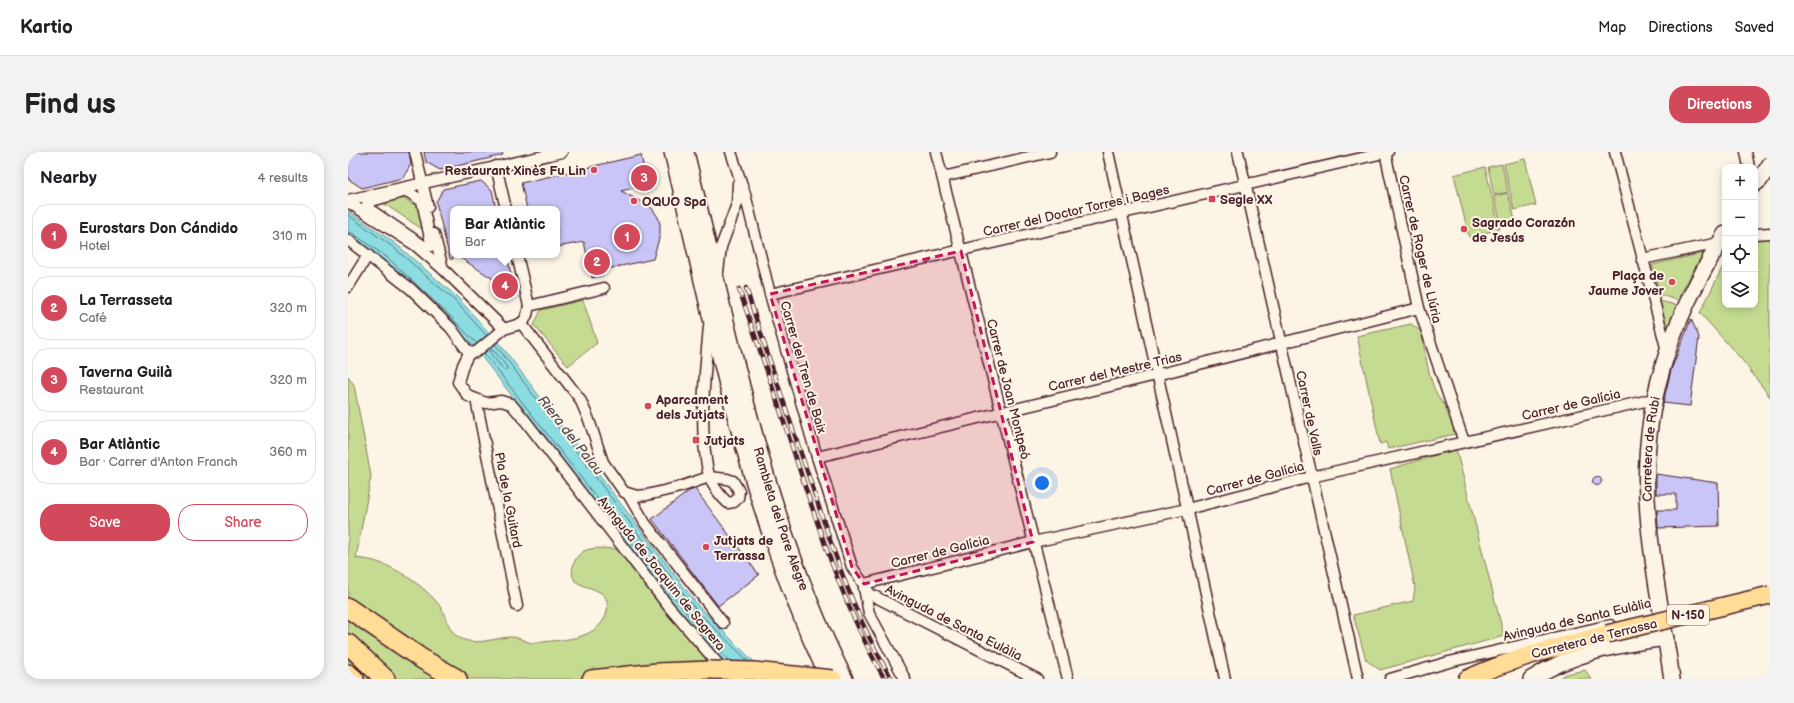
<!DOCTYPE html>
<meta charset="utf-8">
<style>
body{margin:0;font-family:"Balsamiq Sans",sans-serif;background:#f2f2f2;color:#202124}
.controls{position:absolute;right:12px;top:12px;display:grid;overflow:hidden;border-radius:8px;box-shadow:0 2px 10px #0003}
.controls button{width:36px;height:36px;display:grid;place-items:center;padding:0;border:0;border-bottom:1px solid #e0e0e0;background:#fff;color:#202124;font:20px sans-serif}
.you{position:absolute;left:694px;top:331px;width:14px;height:14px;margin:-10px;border:3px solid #fff;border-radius:50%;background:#1a73e8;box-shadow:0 0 0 6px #1a73e833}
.badge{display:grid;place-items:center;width:26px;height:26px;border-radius:50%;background:#d1495b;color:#fff;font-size:13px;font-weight:700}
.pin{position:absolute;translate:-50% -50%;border:2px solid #fff;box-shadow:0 1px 4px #0006}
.popup{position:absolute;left:102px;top:54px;width:110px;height:52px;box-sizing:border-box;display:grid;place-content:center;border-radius:8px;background:#fff;filter:drop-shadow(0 1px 3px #0005);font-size:13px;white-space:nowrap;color:#757577}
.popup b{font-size:15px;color:#202124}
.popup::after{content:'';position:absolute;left:50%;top:100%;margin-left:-8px;border:8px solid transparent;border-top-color:#fff}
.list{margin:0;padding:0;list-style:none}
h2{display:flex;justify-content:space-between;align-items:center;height:52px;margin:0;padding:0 16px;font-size:17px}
h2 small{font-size:13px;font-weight:400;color:#757577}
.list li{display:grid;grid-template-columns:26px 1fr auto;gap:12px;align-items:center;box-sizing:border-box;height:64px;margin:0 8px 8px;padding:0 8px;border:1px solid #e0e0e0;border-radius:16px}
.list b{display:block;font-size:15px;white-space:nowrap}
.list p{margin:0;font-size:13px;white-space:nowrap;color:#757577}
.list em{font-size:13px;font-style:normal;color:#757577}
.actions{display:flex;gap:8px;padding:12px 16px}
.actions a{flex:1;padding:9px 0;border:1px solid #d1495b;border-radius:16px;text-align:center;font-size:14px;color:#d1495b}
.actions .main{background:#d1495b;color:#fff}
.icon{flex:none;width:22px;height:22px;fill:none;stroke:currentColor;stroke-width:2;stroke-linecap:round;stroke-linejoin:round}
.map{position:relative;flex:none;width:1422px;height:527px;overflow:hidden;border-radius:16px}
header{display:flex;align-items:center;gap:24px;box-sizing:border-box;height:56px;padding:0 20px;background:#fff;border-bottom:1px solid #e0e0e0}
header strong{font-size:19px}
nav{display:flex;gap:22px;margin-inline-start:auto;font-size:14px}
.intro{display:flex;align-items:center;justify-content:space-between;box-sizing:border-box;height:96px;padding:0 24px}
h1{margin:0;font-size:28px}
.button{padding:10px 18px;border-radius:16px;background:#d1495b;color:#fff;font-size:14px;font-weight:700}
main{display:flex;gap:24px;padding:0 24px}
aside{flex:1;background:#fff;border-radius:16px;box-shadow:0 2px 10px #0003}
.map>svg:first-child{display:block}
.green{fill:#c5db91;stroke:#887d5e}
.water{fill:#8bdde2;stroke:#719199}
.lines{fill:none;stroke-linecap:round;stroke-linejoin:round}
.shore{stroke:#646b74;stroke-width:1}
.building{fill:#c9c5f7;stroke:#4a1f2b}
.street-casing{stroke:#4a1f2b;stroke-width:13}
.secondary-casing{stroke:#4a1f2b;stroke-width:18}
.primary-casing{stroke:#4a1f2b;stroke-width:20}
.highway-casing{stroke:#4a1f2b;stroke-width:22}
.street{stroke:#fcf5e5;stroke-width:10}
.secondary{stroke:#fcf5e5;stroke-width:15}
.primary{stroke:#ffdd96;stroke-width:17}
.highway{stroke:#ffdd96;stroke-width:19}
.rail-casing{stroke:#4a1f2b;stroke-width:4.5}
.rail{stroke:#fcf5e5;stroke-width:3;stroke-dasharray:9;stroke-linecap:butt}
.primary-bridge-casing{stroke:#4a1f2b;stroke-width:20;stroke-linecap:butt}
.primary-bridge{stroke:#ffdd96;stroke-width:17}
.marked{fill:#c2185b;fill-opacity:0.2;stroke:#c2185b;stroke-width:3;stroke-dasharray:8 5;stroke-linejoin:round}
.poi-dot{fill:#d1495b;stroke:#fcf5e5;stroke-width:1.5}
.labels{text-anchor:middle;stroke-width:4;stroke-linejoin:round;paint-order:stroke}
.shield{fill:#fcf5e5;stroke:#7f5f63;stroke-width:1}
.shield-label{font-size:12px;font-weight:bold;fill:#4a1f2b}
.poi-label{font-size:13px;font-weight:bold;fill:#4a1f2b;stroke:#fcf5e5;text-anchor:start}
.street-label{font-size:13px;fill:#4a1f2b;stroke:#fcf5e5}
.water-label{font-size:14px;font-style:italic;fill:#5a4e59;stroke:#fcf5e5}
</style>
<header>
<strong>Kartio</strong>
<nav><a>Map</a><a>Directions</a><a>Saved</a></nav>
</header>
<div class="intro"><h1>Find us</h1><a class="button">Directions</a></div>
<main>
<aside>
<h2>Nearby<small>4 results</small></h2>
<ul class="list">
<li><span class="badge">1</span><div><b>Eurostars Don Cándido</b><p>Hotel</p></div><em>310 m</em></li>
<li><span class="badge">2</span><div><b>La Terrasseta</b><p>Café</p></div><em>320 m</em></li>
<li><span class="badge">3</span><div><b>Taverna Guilà</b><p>Restaurant</p></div><em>320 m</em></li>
<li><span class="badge">4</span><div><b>Bar Atlàntic</b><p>Bar · Carrer d'Anton Franch</p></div><em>360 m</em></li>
</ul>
<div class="actions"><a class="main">Save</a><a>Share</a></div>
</aside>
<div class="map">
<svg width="1422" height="527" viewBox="0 0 1422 527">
<rect width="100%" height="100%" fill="#fcf5e5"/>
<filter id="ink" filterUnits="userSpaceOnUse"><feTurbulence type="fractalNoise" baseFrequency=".025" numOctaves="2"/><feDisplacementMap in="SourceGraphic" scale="8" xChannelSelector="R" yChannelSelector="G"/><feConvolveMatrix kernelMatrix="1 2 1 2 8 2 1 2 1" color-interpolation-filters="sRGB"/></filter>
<g filter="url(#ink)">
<g class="green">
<path d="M1177 7 1188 53 1166 58 1156 12Z"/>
<path d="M1154 12 1160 40 1146 43 1140 15Z"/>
<path d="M1137 15 1152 77 1121 85 1106 23Z"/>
<path d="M1160 41 1167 68 1153 72 1146 44Z"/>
<path d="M51 44 72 56 77 79 32 49Z"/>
<path d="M1407 77 1422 78V245L1394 208 1352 161 1377 110V153H1407Z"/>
<path d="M1355 101 1329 148 1312 143 1304 113Z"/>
<path d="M235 148 249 191 220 214 186 173 193 158Z"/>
<path d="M1311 149 1329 153 1319 177Z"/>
<path d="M1063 172 1073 179C1078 201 1081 244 1101 256L1107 282 1040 297 1038 290 1032 292 1009 184Z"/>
<path d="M0 224 6 233 23 324 8 406C16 407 25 408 32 411 51 417 83 439 93 456 99 466 101 481 112 486 129 495 147 485 164 485 172 485 178 491 187 491 211 487 247 490 258 463 260 458 260 449 257 445 251 436 236 436 227 429 223 423 224 417 226 411 235 387 264 400 282 397L344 475 392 527H0Z"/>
<path d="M1108 297 1156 484 1032 518 1018 508 1005 463 1065 449 1067 435 1042 317Z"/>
<path d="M1237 518 1244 527H1210L1218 522Z"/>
</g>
<path class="water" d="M0 59 48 92 109 145 155 196 351 455 402 506 427 527H392L344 475 122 190 37 109 0 83Z"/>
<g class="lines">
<g class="shore">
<path d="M0 63 45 95 106 148 139 184"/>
<path d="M0 80 4 81 40 106 101 163 129 192"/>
<path d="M147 192 348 458 400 509"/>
<path d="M143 198 148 201 159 215 158 218H156L142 201Z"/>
<path d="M136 201 347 472 381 509"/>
</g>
</g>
<g class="building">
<path d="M0 0H61L63 12 55 26 14 36 0 27Z"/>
<path d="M76 0H154L155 3 92 18 78 10Z"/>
<path d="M293 3 299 33 273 39 303 55 310 65 312 72V83L305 107 255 118V123L244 126 236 90 209 95V57H179L173 31Z"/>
<path d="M133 29 144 38 148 57H105V107H102L88 50 95 37Z"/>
<path d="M108 103H159L165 132 156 134Z"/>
<path d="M1343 167 1351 185 1342 254 1315 251 1323 218Z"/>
<path d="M1308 322 1370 331 1371 374 1310 376 1309 358H1328V342H1308Z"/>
<circle cx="1249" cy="329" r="4.5"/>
<path d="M347 337 411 423 370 454 304 367 341 339Z"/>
</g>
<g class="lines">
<g class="street-casing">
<g id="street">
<path d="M67 0 80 55"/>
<path d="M383 0 397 42 422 142 469 305 504 415 522 442 689 527"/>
<path d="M588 0 720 527"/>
<path d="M760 0 877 527"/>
<path d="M890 0 1010 527"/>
<path d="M1037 0 1071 156 1116 290"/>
<path d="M1267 0 1319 199"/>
<path d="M1398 0 1401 15"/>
<path d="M148 14 158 57"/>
<path d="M595 25 702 0"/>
<path d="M59 39 74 49 83 91 81 95H77L18 55 20 50Z"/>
<path d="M0 48 214 0"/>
<path d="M0 50 67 93 95 117 156 177"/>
<path d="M86 82 95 117"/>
<path d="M1407 82 1422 81"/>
<path d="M0 88 63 137 103 176 121 201"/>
<path d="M1294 107 1371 91"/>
<path d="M370 120 373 95 389 52 390 31"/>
<path d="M0 135 20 103"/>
<path d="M422 142 1040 0"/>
<path d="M181 154 256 136"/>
<path d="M173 171 232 247 241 268 255 310 276 340 289 344 299 343 332 335 361 325 379 327 385 329 391 339 390 346 386 350 380 351C373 345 364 333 361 324 350 277 357 221 361 174"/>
<path d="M121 201 115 213 110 230 120 244 138 251 153 249 163 252 176 267 321 455 377 520"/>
<path d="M121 201 128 200 156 177 175 171 179 163 181 154 169 103"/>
<path d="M128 247 169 454"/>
<path d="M469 305 808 223 1071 156"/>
<path d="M280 342 297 371 375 471"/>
<path d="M516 432 685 390 839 357 963 325 1306 247"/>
<path d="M516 436 521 461 557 527"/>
<path d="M1042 527 1101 510 1262 473"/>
</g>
</g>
<g class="secondary-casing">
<g id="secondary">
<path d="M324 0C367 178 400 361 481 527"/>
<path id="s1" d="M338 0C382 178 414 362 497 527"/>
<path d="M1407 32 1412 28 1422 12"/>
<path d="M1183 527C1223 501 1272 492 1318 486"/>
<path id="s2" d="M1324 527C1316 472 1304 418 1300 362 1291 257 1322 170 1377 82"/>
</g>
</g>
<g class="primary-casing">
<g id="primary">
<path d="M243 527 309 520 362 518"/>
<path d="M1119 527C1164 506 1211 495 1259 482"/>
</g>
</g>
<g class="highway-casing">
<g id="highway">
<path d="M0 456 74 507 109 527"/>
<path d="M0 492 37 527"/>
<path d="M0 522 6 527"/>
</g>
</g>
<use href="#street" class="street"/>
<use href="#secondary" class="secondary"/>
<use href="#primary" class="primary"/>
<use href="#highway" class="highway"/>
<g class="rail-casing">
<g id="rail">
<path d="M398 136C419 201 441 266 463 331 485 398 507 467 544 527"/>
<path d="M391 137C411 195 431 254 450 313 474 386 498 459 536 526"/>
</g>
</g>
<use href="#rail" class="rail"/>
<g class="primary-bridge-casing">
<g id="primary-bridge">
<path d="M1259 482 1422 443"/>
<path d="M362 518 406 519 485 527"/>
</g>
</g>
<use href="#primary-bridge" class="primary-bridge"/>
</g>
</g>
<path class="marked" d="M613 99 685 390 516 432 504 415 422 142Z"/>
<g class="poi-dot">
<circle cx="246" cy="18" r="4"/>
<rect x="860" y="43" width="8" height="8" rx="2"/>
<circle cx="286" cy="49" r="4"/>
<circle cx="1116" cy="77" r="4"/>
<circle cx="1324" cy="130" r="4"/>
<circle cx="300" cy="254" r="4"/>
<rect x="344" y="284" width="8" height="8" rx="2"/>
<circle cx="358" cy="395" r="4"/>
</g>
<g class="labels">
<rect class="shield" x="1319" y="453" width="42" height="20" rx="3"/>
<g class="shield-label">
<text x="1340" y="467">N-150</text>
</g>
<g class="poi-label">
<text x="238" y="23" text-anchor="end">Restaurant Xinès Fu Lin</text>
<text x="872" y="52">Segle XX</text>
<text x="294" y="54">OQUO Spa</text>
<text x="1124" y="75">Sagrado Corazón<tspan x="1124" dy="15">de Jesús</tspan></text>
<text x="1316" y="128" text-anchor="end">Plaça de<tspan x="1316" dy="15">Jaume Jover</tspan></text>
<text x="308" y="252">Aparcament<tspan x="308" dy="15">dels Jutjats</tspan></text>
<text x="356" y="293">Jutjats</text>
<text x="366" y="393">Jutjats de<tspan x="366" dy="15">Terrassa</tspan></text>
</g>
<g class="street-label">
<text transform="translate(728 58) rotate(-13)" y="5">Carrer del Doctor Torres i Bages</text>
<text transform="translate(1073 97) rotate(77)" y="5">Carrer de Roger de Llúria</text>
<text transform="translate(456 215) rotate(74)" y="5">Carrer del Tren de Baix</text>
<text transform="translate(767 219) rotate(-13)" y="5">Carrer del Mestre Trias</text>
<text transform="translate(661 237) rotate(76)" y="5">Carrer de Joan Montpeó</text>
<text transform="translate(1223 252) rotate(-13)" y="5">Carrer de Galícia</text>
<text transform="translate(962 261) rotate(78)" y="5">Carrer de Valls</text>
<text dy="5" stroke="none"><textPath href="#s2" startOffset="232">Carretera de Rubi</textPath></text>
<text transform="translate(907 326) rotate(-15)" y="5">Carrer de Galícia</text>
<text transform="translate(161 348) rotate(79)" y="5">Pla de la Guitard</text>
<text dy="5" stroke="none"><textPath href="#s1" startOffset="379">Rambleta del Pare Alegre</textPath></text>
<text transform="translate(592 399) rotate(-14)" y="5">Carrer de Galícia</text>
<text transform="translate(314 421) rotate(51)" y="5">Avinguda de Joaquim de Sagrera</text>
<text transform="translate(1229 467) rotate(-13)" y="5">Avinguda de Santa Eulàlia</text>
<text transform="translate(606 470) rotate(27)" y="5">Avinguda de Santa Eulàlia</text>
<text transform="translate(1246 486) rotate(-14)" y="5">Carretera de Terrassa</text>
</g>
<g class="water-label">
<text transform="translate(223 283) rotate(52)" y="5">Riera del Palau</text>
</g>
</g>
</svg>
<div class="controls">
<button>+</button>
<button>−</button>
<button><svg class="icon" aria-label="locate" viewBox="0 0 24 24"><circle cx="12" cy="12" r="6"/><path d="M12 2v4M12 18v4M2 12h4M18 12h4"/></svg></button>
<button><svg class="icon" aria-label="layers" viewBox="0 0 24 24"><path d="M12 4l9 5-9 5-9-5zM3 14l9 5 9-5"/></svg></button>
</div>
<div class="you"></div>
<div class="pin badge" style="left:279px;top:85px">1</div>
<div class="pin badge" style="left:249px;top:110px">2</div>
<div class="pin badge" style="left:296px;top:26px">3</div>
<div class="pin badge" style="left:157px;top:134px">4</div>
<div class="popup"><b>Bar Atlàntic</b>Bar</div>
</div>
</main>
